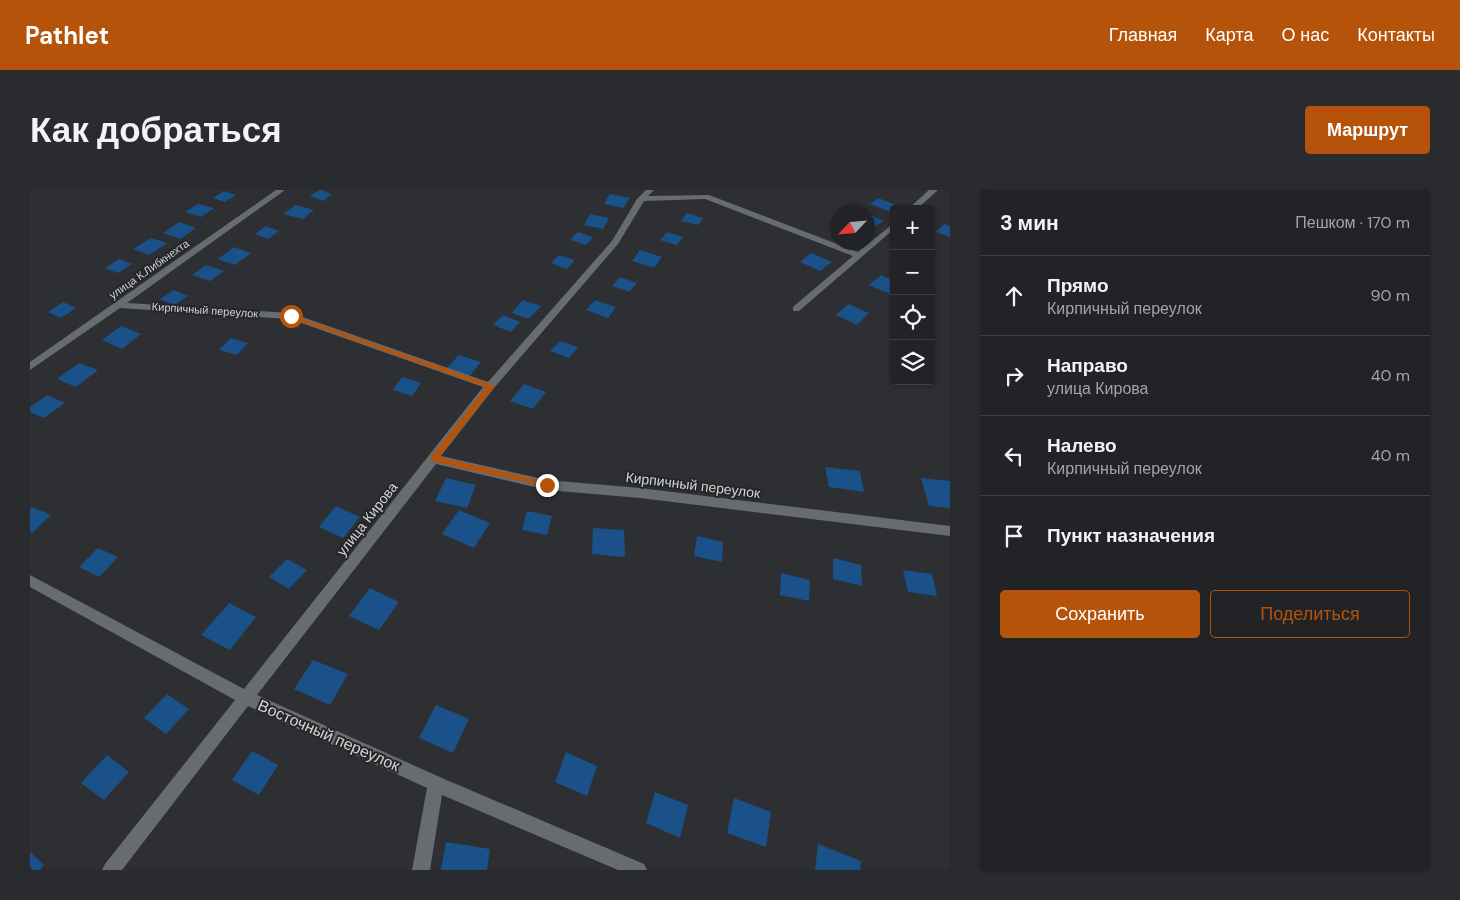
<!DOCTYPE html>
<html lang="ru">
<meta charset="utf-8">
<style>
body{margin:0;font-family:"DM Sans",sans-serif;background:#2a2b2e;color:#f1f3f6}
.controls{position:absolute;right:15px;top:15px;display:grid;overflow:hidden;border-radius:5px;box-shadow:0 1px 4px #0004}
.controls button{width:45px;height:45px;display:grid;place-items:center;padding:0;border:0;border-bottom:1px solid #3f4043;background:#222326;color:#f1f3f6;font:25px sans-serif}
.compass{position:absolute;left:800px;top:15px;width:45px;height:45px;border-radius:50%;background:#222326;box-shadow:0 1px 4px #0004;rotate:244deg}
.stop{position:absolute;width:15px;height:15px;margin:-11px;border:4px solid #b45309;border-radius:50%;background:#fff}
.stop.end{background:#b45309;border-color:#fff;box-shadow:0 1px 5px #0008}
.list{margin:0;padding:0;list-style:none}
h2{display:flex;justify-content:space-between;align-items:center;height:65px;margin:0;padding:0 20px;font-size:21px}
h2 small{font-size:16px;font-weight:400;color:#a2a4a7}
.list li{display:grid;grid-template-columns:32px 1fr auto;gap:15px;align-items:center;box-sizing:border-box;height:80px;padding:0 20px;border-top:1px solid #3f4043}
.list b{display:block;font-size:19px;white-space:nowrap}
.list p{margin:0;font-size:16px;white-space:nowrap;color:#a2a4a7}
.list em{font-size:16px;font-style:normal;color:#a2a4a7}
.actions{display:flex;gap:10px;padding:15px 20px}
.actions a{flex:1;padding:11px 0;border:1px solid #b45309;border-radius:5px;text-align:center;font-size:18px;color:#b45309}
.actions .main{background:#b45309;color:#fff}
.icon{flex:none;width:28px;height:28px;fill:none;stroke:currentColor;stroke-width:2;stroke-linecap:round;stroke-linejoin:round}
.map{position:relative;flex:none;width:920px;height:680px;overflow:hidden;border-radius:5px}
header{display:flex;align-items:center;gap:30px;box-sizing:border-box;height:70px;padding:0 25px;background:#b45309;color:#fff}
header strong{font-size:24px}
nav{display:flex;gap:28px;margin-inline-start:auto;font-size:18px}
.intro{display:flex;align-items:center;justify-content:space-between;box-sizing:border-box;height:120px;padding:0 30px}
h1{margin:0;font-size:35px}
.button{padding:12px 22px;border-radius:5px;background:#b45309;color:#fff;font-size:18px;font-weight:700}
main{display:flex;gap:30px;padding:0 30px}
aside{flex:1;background:#222326;border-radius:5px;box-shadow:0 1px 4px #0004}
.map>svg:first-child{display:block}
.building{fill:#1a5188}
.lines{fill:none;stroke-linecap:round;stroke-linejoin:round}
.minor{fill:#696c6e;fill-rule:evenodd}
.route{fill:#b45309}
.labels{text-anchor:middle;stroke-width:4;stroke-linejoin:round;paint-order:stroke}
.far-street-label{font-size:11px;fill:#d2d4d5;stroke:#242628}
.street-label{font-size:14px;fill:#d2d4d5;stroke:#242628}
.near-street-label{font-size:16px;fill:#d2d4d5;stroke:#242628}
</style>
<header>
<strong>Pathlet</strong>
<nav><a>Главная</a><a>Карта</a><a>О нас</a><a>Контакты</a></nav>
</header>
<div class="intro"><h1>Как добраться</h1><a class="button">Маршрут</a></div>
<main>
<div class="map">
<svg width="920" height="680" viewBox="0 0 920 680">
<rect width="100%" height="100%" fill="#2d2f32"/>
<g class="building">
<path d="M289 0H291L302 4 293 11 280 6Z"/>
<path d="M194 1 206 5 195 12 183 8Z"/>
<path d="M580 4 600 8 593 18 574 14Z"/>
<path d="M848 8 869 16 861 22 840 14Z"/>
<path d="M168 14 184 18 171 27 155 22Z"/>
<path d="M266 15 284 20 273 29 253 24Z"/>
<path d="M657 23 673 28 668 35 651 31Z"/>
<path d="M560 24 579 28 573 39 554 35Z"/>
<path d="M838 24 853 31 844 38 838 36Z"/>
<path d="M149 32 166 38 150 49 133 43Z"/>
<path d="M914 34 920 36V47L906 42Z"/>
<path d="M236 36 249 41 238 49 225 44Z"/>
<path d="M548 42 563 47 556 55 540 50Z"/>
<path d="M637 42 653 47 647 55 630 50Z"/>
<path d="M121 48 137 53 119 65 103 59Z"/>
<path d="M204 57 221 63 205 75 188 69Z"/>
<path d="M610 60 632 67 624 78 602 71Z"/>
<path d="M781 63 802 72 790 81 770 72Z"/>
<path d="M529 65 545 70 537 79 521 73Z"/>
<path d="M89 69 102 74 88 83 75 78Z"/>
<path d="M176 75 194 81 180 91 162 85Z"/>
<path d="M851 85 864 91V101L860 104 839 95Z"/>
<path d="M590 87 607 93 599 102 582 96Z"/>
<path d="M144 100 158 106 144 115 130 109Z"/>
<path d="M493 110 511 116 499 129 481 123Z"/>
<path d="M565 110 586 117 578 128 556 120Z"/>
<path d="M33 112 46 118 31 128 18 122Z"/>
<path d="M818 114 839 123 827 135 806 125Z"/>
<path d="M473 125 490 132 481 142 463 135Z"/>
<path d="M91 136 111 144 92 159 72 150Z"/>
<path d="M201 148 218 153 207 165 189 160Z"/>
<path d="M530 151 548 157 539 168 520 161Z"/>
<path d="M429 165 451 172 438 188 415 180Z"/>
<path d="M49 173 68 180 46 197 27 189Z"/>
<path d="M372 187 391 193 382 206 363 200Z"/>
<path d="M494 194 516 202 503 219 480 211Z"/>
<path d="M17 205 35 213 14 228 0 222V217Z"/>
<path d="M795 277 830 281 834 302 799 297Z"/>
<path d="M416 288 446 295 437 318 405 311Z"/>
<path d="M891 288 920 291V318L899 316Z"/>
<path d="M306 316 330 327 313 348 289 337Z"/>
<path d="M2 317 21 325 2 343 0 342V319Z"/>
<path d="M429 320 460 333 444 358 412 344Z"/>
<path d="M497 321 522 326 517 345 492 340Z"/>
<path d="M563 338 594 340 595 367 562 364Z"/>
<path d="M667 346 693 352 692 372 664 366Z"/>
<path d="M68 358 88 367 69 387 49 377Z"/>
<path d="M803 368 831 375 832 396 803 389Z"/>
<path d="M257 369 277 380 259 399 239 387Z"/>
<path d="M873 380 902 384 907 406 878 402Z"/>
<path d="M751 383 780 390 779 411 750 405Z"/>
<path d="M340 398 369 412 349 440 319 426Z"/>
<path d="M199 413 226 427 200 460 171 445Z"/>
<path d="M283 470 318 484 300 515 264 499Z"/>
<path d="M137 504 159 519 136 544 114 528Z"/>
<path d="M406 515 439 529 423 563 389 548Z"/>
<path d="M222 561 248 575 229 605 202 590Z"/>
<path d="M536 562 567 576 557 606 525 592Z"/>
<path d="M77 565 99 582 74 610 51 593Z"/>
<path d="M625 602 658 615 650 648 616 633Z"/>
<path d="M704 608 741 622 736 657 697 643Z"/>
<path d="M416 652 460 659 457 680H411Z"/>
<path d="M788 654 831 671 830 680H785Z"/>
<path d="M0 662 14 675 10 680H0Z"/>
</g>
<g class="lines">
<g class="minor">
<path d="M246 0H255L97 113 261 123 458 192 582 51 607 9 616 0H624L618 6 679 5 828 62 864 33V39L769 121H763V117L823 66 675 9 614 11 588 54 464 198 411 266 517 290 610 298 920 336V346L610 308 517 300 406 274 227 505 412 588 614 674 617 680H588L412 605 400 680H382L397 598 218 516 92 680H72L75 674 205 510 0 397V385L214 499 453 197 260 129 90 118 0 180V172Z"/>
<path d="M899 0H908L887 19H878Z"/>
</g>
</g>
<path class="route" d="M259 124 463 195V198L409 267 517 292 519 293V297L401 271V267L456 197 259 127Z"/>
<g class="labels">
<g class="far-street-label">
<text transform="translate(119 79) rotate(-35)" y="4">улица К.Либкнехта</text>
<text transform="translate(175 120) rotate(4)" y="4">Кирпичный переулок</text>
</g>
<g class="street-label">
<text transform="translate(663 295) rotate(7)" y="5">Кирпичный переулок</text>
<text transform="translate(337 329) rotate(-52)" y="5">улица Кирова</text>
</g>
<g class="near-street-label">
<text transform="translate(299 545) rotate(24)" y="6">Восточный переулок</text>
</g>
</g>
</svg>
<div class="controls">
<button>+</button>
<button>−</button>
<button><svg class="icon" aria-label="locate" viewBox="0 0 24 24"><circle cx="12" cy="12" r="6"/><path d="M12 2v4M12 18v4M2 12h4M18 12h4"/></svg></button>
<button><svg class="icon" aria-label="layers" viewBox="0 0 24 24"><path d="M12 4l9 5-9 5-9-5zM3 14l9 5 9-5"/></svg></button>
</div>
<svg class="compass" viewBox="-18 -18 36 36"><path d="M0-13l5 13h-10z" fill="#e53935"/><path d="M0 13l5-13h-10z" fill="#a2a4a7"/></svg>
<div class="stop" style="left:261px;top:126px"></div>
<div class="stop end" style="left:517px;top:295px"></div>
</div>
<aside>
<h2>3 мин<small>Пешком · 170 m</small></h2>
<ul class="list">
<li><svg class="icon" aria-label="ahead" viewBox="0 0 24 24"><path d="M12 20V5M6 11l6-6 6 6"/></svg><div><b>Прямо</b><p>Кирпичный переулок</p></div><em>90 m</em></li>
<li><svg class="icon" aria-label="right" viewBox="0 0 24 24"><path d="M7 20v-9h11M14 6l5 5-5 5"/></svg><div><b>Направо</b><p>улица Кирова</p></div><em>40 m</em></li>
<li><svg class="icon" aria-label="left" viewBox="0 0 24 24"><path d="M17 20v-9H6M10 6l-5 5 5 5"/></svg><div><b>Налево</b><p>Кирпичный переулок</p></div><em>40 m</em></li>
<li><svg class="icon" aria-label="arrive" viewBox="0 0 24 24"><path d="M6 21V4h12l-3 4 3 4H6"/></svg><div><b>Пункт назначения</b></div></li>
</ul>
<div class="actions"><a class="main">Сохранить</a><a>Поделиться</a></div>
</aside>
</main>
